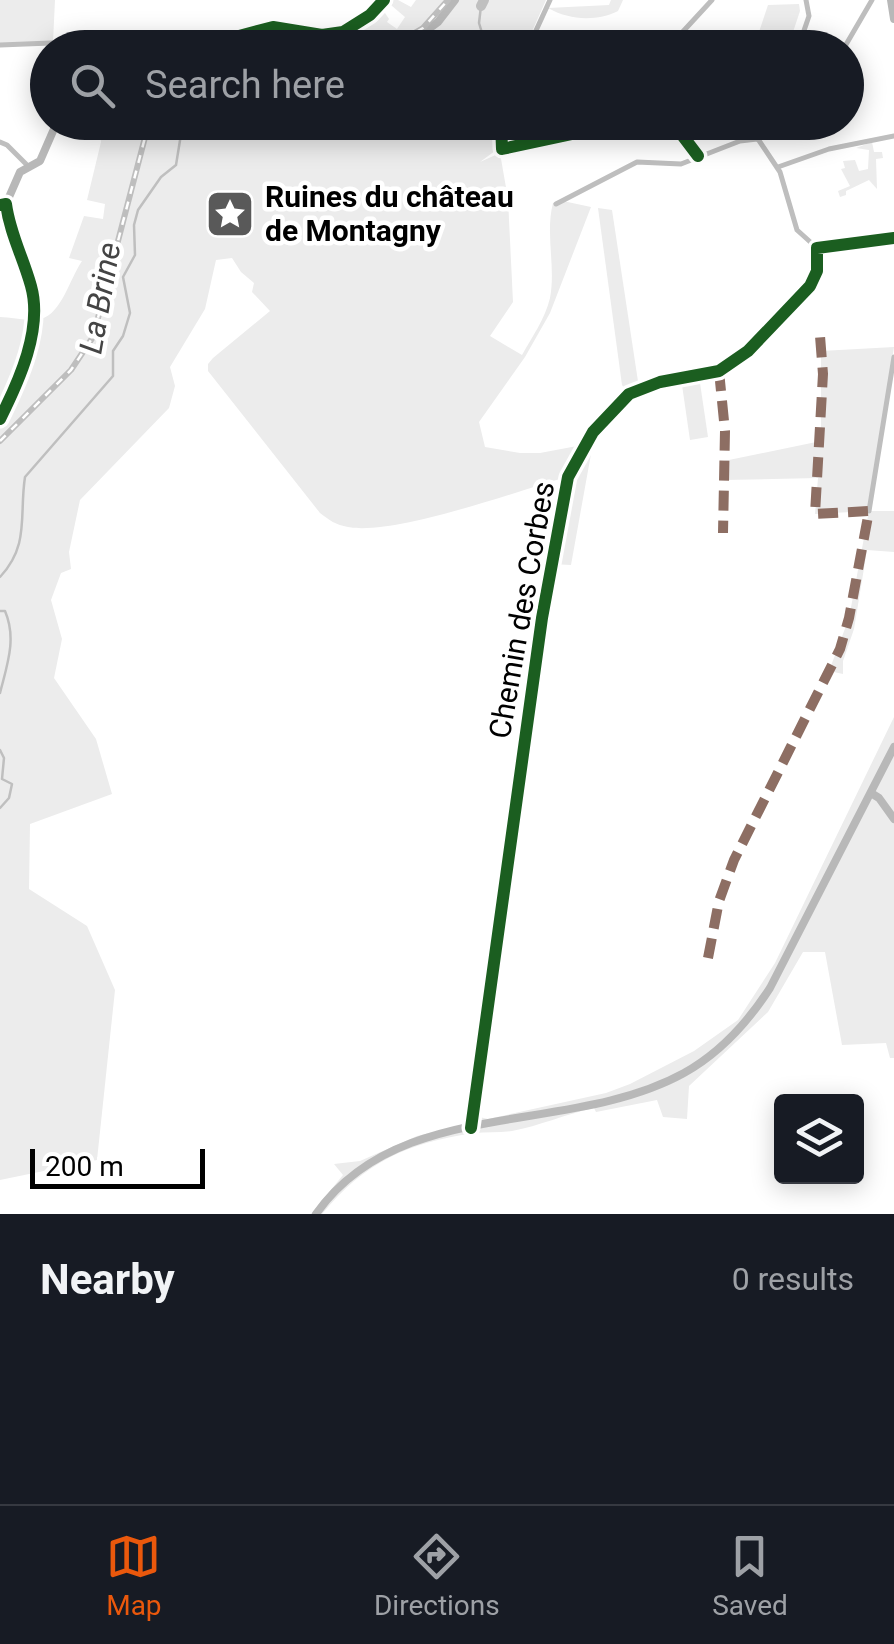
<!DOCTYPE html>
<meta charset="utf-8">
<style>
body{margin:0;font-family:Roboto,sans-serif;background:#242831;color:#f1f3f6}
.controls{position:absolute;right:30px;bottom:30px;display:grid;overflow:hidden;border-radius:10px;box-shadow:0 5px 25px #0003}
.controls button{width:90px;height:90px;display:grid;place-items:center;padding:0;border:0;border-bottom:2px solid #363941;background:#171b24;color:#f1f3f6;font:50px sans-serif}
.scale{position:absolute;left:30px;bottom:25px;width:175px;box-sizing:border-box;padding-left:10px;border:5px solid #000;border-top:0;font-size:28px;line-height:35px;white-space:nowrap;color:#000;-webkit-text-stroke:8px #fff;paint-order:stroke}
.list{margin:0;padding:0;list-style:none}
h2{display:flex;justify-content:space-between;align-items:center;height:130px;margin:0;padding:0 40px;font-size:42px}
h2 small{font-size:32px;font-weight:400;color:#9ea1a6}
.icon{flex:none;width:55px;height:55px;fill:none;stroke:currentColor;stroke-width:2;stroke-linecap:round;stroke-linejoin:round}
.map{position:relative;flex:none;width:894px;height:1214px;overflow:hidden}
.search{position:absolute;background:#171b24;box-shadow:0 5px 25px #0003;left:30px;right:30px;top:30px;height:110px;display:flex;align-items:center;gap:25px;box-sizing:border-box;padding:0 35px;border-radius:55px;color:#9ea1a6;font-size:38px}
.sheet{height:290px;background:#171b24}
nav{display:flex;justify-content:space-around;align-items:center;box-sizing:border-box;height:140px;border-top:2px solid #363941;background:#171b24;font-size:28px;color:#9ea1a6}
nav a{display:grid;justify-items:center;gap:5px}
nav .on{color:#ea580c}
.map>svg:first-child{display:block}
.green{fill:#ececec}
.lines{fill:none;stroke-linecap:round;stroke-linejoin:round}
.stream{stroke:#bfbfbf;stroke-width:2.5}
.river{stroke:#bfbfbf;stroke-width:10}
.street{stroke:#bebebe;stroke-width:5}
.secondary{stroke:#b8b8b8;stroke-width:8}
.rail-casing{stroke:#bebebe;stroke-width:6}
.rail{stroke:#fff;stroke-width:2.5;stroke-dasharray:8;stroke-linecap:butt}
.quiet{stroke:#8d6e63;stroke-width:10;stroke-dasharray:20 10;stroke-linecap:butt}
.cycleway-casing{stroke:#fff;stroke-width:19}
.cycleway{stroke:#1b5e20;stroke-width:12}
.labels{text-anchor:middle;stroke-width:9;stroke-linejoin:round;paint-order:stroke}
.poi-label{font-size:30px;font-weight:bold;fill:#000;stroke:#fff;text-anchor:start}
.street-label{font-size:30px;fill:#000;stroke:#fff}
.water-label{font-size:32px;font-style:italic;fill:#444;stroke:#fff}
</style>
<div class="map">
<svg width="894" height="1214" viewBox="0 0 894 1214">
<rect width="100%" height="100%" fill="#fff"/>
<g class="green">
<path d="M0 0H55L53 42 0 45Z"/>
<path d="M385 0H398L411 7 416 0H446C403 61 353 47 288 47L287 42H280V47L257 44V34C286 27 314 41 343 34L348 45 358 41 353 29 381 7 389 19 387 22 397 29 405 17Z"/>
<path d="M456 0H546L525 47 404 48 424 35Z"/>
<path d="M611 0H623L618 11C596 22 569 20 548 8L609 5Z"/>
<path d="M799 4 800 11 788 47H754L768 5Z"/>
<path d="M99 123H498L499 148 480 162 500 153 508 199 513 302 490 336 522 355C532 337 545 319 550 298 556 267 545 234 553 203L563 201 591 207 550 313 525 357 479 422 485 447 520 453H540L593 443 571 565 552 564 567 477C517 491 394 536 348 527 336 525 329 520 320 513L208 371V364L213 358 270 311 252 292 254 283 241 272 232 258 216 260 205 309 170 367 175 386 169 408 80 500 69 552 71 569 61 573 51 600 62 639 54 678 96 739 112 794 30 824 29 889 87 926 115 990 97 1160 0 1180V317C12 317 30 322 41 319 62 313 70 278 82 261L69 258 84 216 103 219 105 204 87 200 101 142Z"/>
<path d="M872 142 874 152H882L883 158 876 159 877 189 869 180 846 191V195L840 197 838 191 850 186 841 169 845 168 843 161 855 160 859 171 868 169 869 150 856 148Z"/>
<path d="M598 208 612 210 639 388 629 394 622 385Z"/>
<path d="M894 347 870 511H894V552L867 550 854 629 843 661V674L829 671 849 618 869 511 815 514 818 478 724 480V461L821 441V351Z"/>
<path d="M700 383 708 437 690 440 682 385Z"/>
<path d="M894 717V1058H890L886 1043 842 1045 825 952H803L768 1012 689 1086 687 1119 663 1117 657 1100 596 1112 594 1108C566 1114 539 1126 512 1131 500 1133 487 1132 474 1133 407 1143 365 1162 322 1214H311L343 1175 334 1164 360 1161 417 1136 460 1126 471 1115 488 1119 606 1093 630 1084 694 1051 738 1020 775 963Z"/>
</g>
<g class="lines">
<g class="stream">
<path d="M457 48 483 36 479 23 481 6"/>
<path d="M0 577C30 545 19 515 25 477L113 376V351L123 336 130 313 123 277 135 255 134 225 138 210 161 177 176 165 183 122"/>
<path d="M0 611H5C17 639 7 665 0 693"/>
<path d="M0 750 4 758 2 779 12 784 9 798 0 808"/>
</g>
<path class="river" d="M481 6 484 0"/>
<g class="street">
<path d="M0 45 127 40 132 41 135 48"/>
<path d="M214 48 224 40 273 27 322 35 343 32 370 15 384 0"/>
<path d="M528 48 550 0"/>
<path d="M676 48 677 38 712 0"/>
<path d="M798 48 809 16 806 0"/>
<path d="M844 48 872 0"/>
<path d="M501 122 502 149 591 130 676 127 698 156"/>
<path d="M757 139 758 128 763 122"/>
<path d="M758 139 780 172 797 230 817 248"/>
<path d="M0 142 7 145 27 165"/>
<path d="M778 167 829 149 894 136"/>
<path d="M556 204 637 162 681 164 740 141 757 139"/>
<path d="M0 419C19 381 43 329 31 286 23 257 10 234 6 204"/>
<path d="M869 511 894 357"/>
<path d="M471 1128 542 618 568 477 593 432 629 394 660 382 719 371 748 351 810 286 817 271V248L894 238"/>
</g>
<g class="secondary">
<path d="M891 0 894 19"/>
<path d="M184 48H204"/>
<path d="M403 48 438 22 455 0"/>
<path d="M0 205 6 204 20 172 40 161 57 122"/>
<path d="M871 793 879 798 894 819"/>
<path d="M316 1214C400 1095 568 1137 684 1073 720 1053 748 1022 770 988L894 747"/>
</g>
<g class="rail-casing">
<g id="rail">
<path d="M389 48 423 28 448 0"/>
<path d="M0 441 71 370 93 337 149 122"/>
</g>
</g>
<use href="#rail" class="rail"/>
<g class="quiet">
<path d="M719 371 725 431 723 533"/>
<path d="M708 958 719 901 734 860 840 649 849 618 869 511 815 514 823 374 820 336"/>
</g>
<g class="cycleway-casing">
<g id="cycleway">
<path d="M214 48 224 40 273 27 322 35 343 32 370 15 384 0"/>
<path d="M501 122 502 149 591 130 676 127 698 156"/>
<path d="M0 205 6 204C10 234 23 257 31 286 43 329 19 381 0 419"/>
<path d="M471 1128 542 618 568 477 593 432 629 394 660 382 719 371 748 351 810 286 817 271V248L894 238"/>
</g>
</g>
<use href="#cycleway" class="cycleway"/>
</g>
<defs>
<g id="sight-square" transform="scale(2.5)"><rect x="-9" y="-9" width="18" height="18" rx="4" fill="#595959" stroke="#fff"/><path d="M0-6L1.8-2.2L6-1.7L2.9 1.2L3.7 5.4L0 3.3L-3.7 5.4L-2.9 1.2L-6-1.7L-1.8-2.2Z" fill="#fff"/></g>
</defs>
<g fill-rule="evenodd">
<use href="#sight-square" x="230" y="214"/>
</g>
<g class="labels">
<g class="poi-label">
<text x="265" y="207">Ruines du château<tspan x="265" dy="34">de Montagny</tspan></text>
</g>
<g class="street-label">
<text transform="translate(522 610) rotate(-80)" y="10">Chemin des Corbes</text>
</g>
<g class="water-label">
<text transform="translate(100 298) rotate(-80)" y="11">La Brine</text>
</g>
</g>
</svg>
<div class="controls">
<button><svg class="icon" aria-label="layers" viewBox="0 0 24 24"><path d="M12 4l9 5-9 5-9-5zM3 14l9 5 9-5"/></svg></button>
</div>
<div class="scale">200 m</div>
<div class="search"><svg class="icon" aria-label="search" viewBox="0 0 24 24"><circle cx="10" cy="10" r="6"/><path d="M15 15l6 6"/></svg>Search here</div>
</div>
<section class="sheet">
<h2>Nearby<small>0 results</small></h2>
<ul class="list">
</ul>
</section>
<nav>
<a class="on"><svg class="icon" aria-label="map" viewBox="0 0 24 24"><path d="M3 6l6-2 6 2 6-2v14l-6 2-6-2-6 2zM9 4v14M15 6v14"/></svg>Map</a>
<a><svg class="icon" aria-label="directions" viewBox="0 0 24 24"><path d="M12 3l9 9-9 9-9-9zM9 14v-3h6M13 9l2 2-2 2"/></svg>Directions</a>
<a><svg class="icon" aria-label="saved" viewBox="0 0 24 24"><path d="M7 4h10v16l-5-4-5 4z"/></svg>Saved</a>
</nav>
